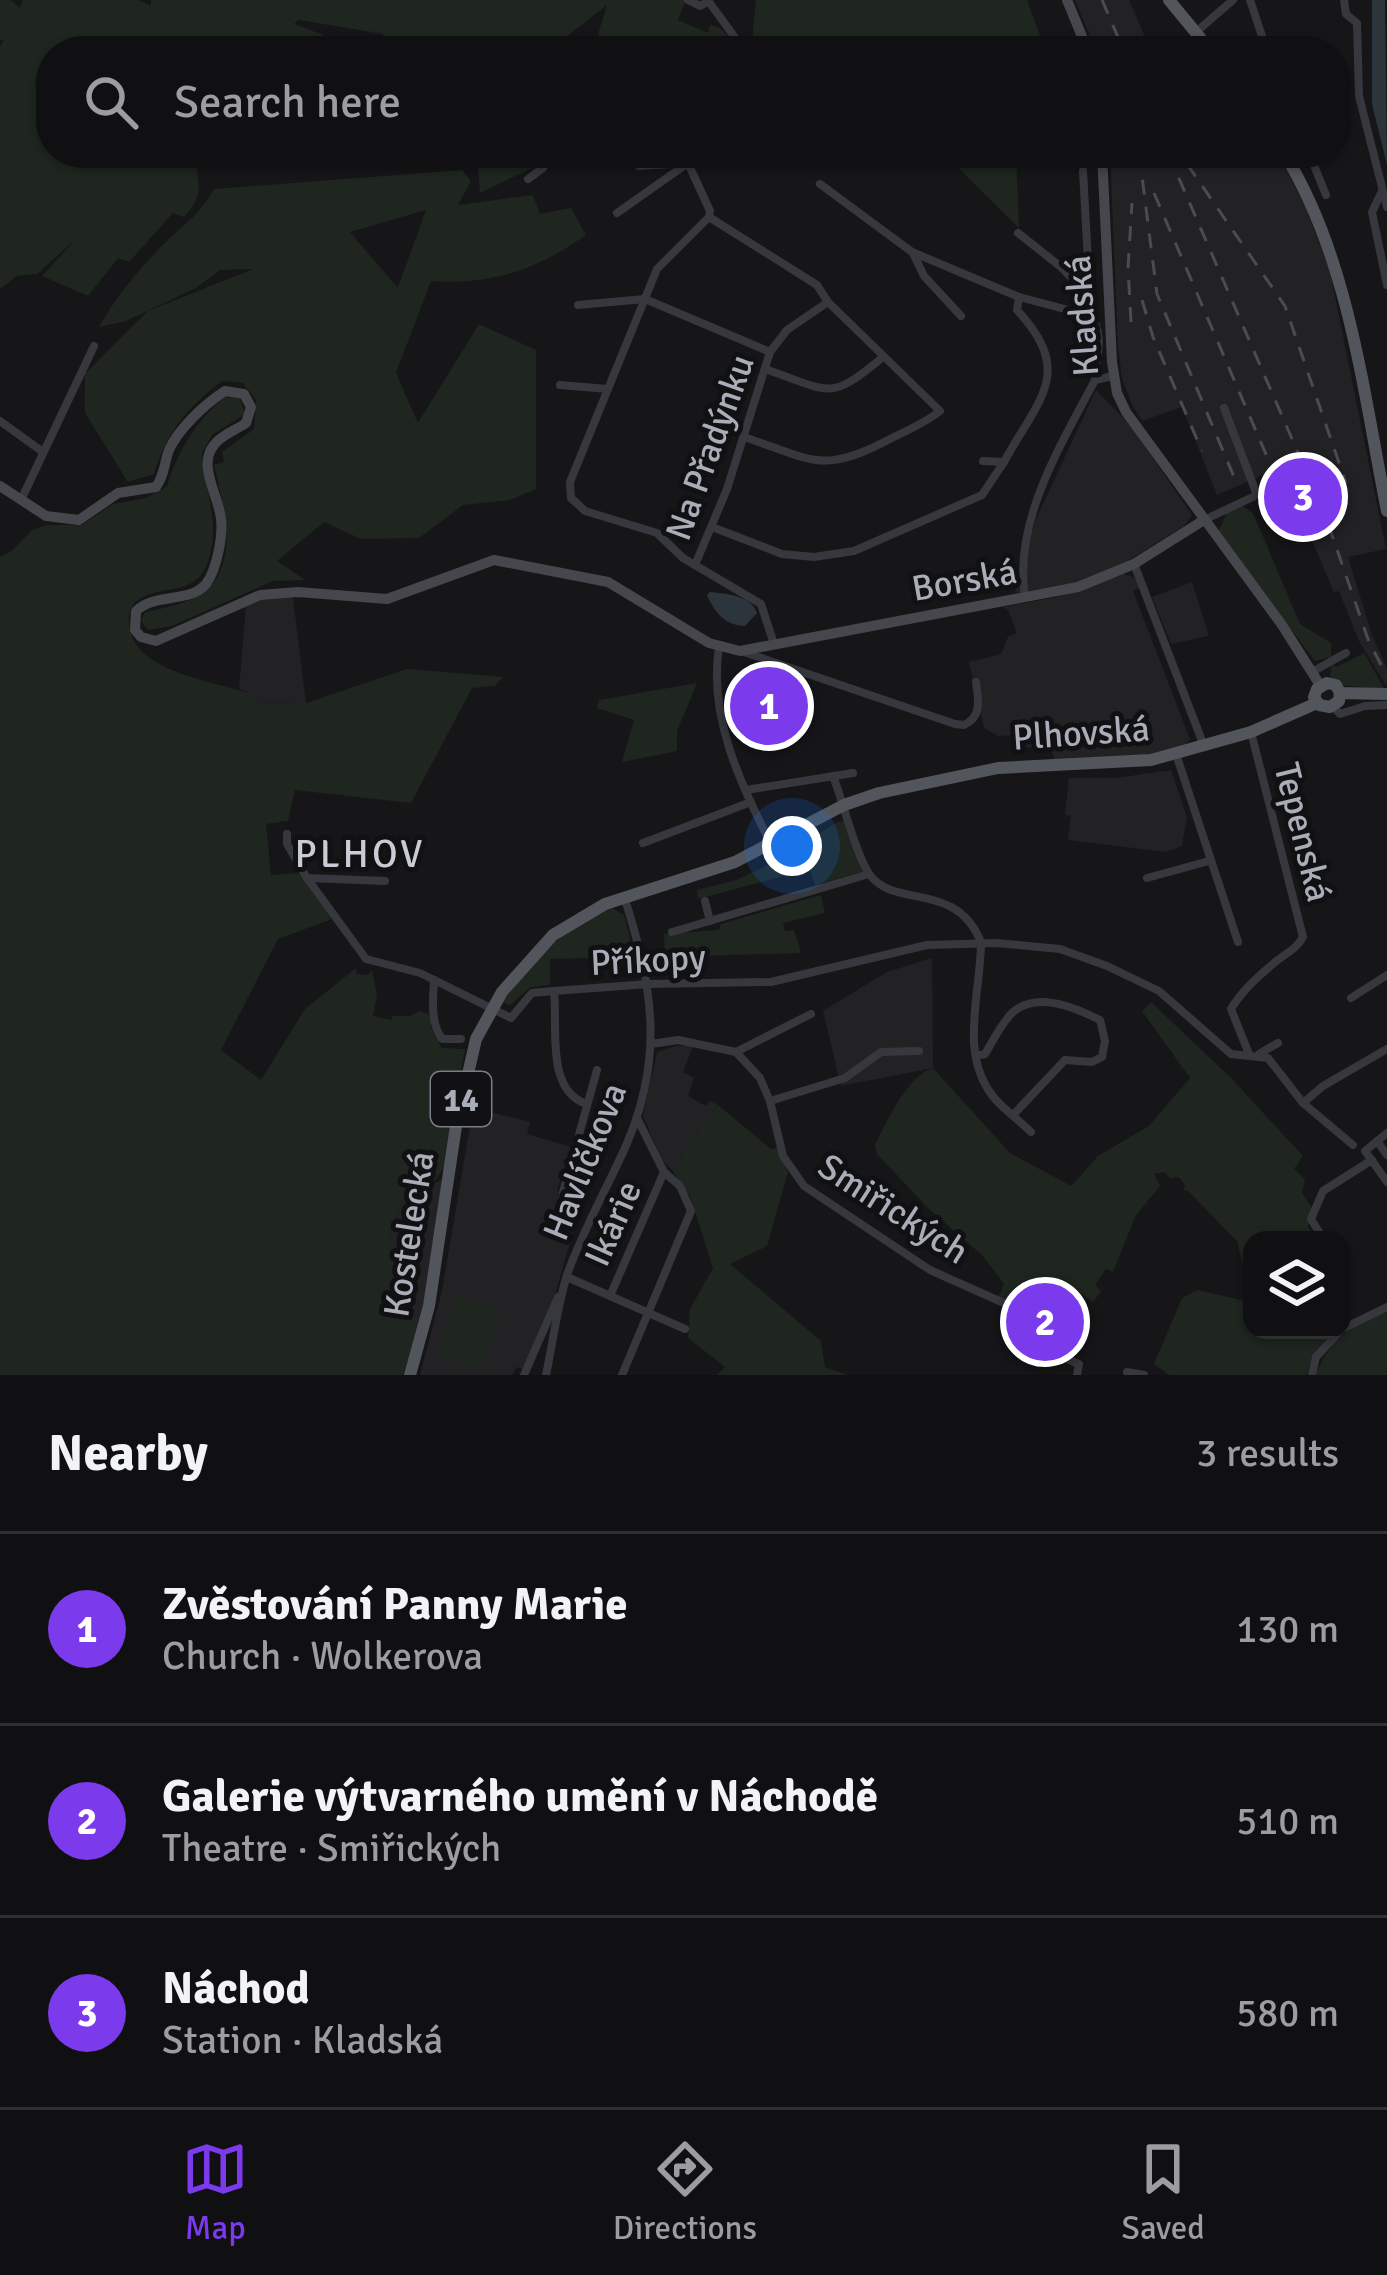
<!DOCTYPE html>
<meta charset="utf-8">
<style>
body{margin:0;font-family:Signika,sans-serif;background:#19191b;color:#f1f3f6}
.controls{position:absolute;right:36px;bottom:36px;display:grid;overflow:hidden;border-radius:24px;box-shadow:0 3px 9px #0004}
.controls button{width:108px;height:108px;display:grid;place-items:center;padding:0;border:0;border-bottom:3px solid #303032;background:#101012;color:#f1f3f6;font:60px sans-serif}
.you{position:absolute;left:792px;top:846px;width:42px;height:42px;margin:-30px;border:9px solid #fff;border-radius:50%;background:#1a73e8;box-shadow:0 0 0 18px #1a73e833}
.badge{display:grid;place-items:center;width:78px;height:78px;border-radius:50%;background:#7c3aed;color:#fff;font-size:39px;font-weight:700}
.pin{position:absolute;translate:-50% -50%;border:6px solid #fff;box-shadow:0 3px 12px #0006}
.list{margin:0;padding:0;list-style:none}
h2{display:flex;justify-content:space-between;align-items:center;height:156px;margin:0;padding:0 48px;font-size:51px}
h2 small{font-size:39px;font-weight:400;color:#9c9d9f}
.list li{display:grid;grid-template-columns:78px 1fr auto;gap:36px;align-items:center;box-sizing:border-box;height:192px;padding:0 48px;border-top:3px solid #303032}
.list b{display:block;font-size:45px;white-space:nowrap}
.list p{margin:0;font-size:39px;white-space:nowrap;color:#9c9d9f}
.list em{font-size:39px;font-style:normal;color:#9c9d9f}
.icon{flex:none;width:66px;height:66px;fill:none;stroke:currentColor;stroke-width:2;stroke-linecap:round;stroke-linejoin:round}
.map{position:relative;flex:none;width:1387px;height:1375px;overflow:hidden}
.search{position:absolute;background:#101012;box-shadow:0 3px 9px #0004;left:36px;right:36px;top:36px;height:132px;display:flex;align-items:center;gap:30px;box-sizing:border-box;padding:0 42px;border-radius:48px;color:#9c9d9f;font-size:45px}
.sheet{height:732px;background:#101012}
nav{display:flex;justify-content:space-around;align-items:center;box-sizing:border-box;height:168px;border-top:3px solid #303032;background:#101012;font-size:33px;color:#9c9d9f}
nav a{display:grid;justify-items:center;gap:6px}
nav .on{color:#7c3aed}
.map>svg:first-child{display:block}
.built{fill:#222225}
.green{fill:#1e261f;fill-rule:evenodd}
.water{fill:#2c353c}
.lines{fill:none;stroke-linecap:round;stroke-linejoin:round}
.street{stroke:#37383d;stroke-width:8}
.secondary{stroke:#45474d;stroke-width:10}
.primary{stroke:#53555c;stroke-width:12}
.rail{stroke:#4a4c52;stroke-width:3;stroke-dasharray:15 12;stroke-linecap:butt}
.labels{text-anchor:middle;stroke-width:10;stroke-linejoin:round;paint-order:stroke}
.shield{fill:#111113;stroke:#7b7e86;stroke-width:3}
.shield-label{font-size:33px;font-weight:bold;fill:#a8adb8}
.street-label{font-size:36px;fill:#a8adb8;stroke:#111113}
.neighbourhood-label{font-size:39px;letter-spacing:3px;fill:#c9ccd4;stroke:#111113}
</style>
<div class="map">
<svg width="1387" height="1375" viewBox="0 0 1387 1375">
<rect width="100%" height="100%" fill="#161618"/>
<g class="built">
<path d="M1075 0H1129L1151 51H1096Z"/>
<path d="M1110 153H1196L1203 167 1235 153H1253L1264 168 1283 164 1305 206 1330 271 1386 549 1348 557 1372 635 1387 669V687L1359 641 1339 591 1334 592 1292 495 1275 501 1263 475 1217 495 1182 407 1142 421 1133 407 1122 379 1118 346Z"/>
<path d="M1096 390 1131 426 1192 515 1184 526 1108 573 1084 582 1015 593 1036 519Z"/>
<path d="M1124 574 1135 578 1141 587 1133 591 1190 739 1183 748 1129 760 1054 759 1051 749 1026 747V734L998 736 984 728 969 662 1001 654 1008 637 1017 633 1008 610 1003 607 1057 597Z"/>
<path d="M1192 582 1209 636 1171 644 1152 597Z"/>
<path d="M281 596 293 598 306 703 255 704 249 693 239 689 246 606 260 598Z"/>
<path d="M1171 770 1187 817 1182 846 1166 852 1068 840 1071 816 1065 815 1069 778H1116Z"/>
<path d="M932 958 933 1068 841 1086 823 1011 887 972Z"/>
<path d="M676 1046H693L683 1072 694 1078 688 1096 706 1106 710 1101 718 1105 672 1170 662 1160 643 1116 657 1052Z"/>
<path d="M473 1108 530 1122 527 1134 571 1147 557 1191 582 1200 556 1292 523 1369 517 1367 512 1375H420L442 1291Z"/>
<path d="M443 1179 425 1296 417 1335 408 1287 411 1260 388 1248V1237L406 1192 425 1182 433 1184Z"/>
</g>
<g class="green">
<path d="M0 0H11L20 8 23 0H139L151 6V0H686L678 20 708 33 710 25 720 28 745 51H593L607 5 548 51H486L476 38 443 51H380L383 34 299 20 294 24 321 34 343 51H51V153H105L109 159 108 153H195C197 180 207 196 183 217L173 213 129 262 118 258 88 296 42 276 76 239 37 274 17 276 0 289V46L4 40H0Z"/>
<path d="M756 0H1027L1041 38 1012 41V51H751Z"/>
<path d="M477 153H536L540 164 480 193Z"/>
<path d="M943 153H1016L1019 228Z"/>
<path d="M462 170 471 181 458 205 533 195 540 214 571 208 586 235C537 270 491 285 431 281L396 373 418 423 479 324 536 350V489L510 500 463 505 419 538 361 539 324 522 277 561 305 580 273 581 172 626 148 630 141 621 144 613C161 608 182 605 198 596 243 570 223 504 214 465L224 462 222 452 254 429 256 400 243 383 222 381C187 408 167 431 154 474L128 482 85 413V374L148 311 253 269 220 270 196 288 126 321 99 327C116 296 144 263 170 238 191 218 199 215 214 189ZM426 210 398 287H397L350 232Z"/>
<path d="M225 397 240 399 245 414 212 435 202 453C205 491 221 524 208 562 197 596 164 584 139 599 131 604 128 614 129 623 131 672 214 681 249 693L256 704 306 703 407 669 503 677 495 686 472 688 411 803 295 790 288 821 266 824 271 875 299 873 332 919 278 939 221 1050 261 1080 305 1009 356 968V974L368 975 372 970 377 996 373 1016 391 1020 393 1016H410L420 1011 432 1016 431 1028 442 1048 465 1049 444 1167 433 1184 425 1182 406 1192 388 1237V1248L411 1260 408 1287 417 1332 403 1375H0V557L12 551 32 530 47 525H82L113 504 146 498 167 486C179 449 196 421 225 397Z"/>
<path d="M1242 506 1253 513 1300 624 1331 643V657L1315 661 1218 532 1227 513Z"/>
<path d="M1364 653 1385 690 1342 685 1330 676 1332 665 1337 667Z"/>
<path d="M697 683 677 731V751L622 762 634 720 597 708 599 700Z"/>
<path d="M846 821 864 871 815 885 810 869 698 899 697 890 736 880 780 859 837 822Z"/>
<path d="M821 895 825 913 783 923 785 931 794 930 801 953 665 957 664 934 719 930 721 924Z"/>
<path d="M612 908 624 915 635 957 550 959V985L531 987 509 1006 503 1002C530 965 566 923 612 908Z"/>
<path d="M1151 1002 1230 1077 1303 1156 1294 1169 1305 1180 1302 1193 1312 1208 1308 1227 1317 1240H1252V1330H1334L1313 1355 1307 1375H1169L1154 1364 1182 1298 1198 1290 1245 1301 1250 1294 1237 1241 1188 1191 1183 1190 1185 1185 1179 1177 1170 1178 1165 1172 1154 1174 1160 1186 1136 1215 1113 1272 1106 1269 1095 1285 1101 1291 1093 1302 1079 1292 1033 1320 1021 1306 998 1297 1004 1284 983 1256 929 1209 877 1154 875 1145C887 1121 907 1076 933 1068L1010 1153 1071 1186 1098 1156 1149 1126 1190 1078 1142 1011Z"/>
<path d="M718 1105 771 1149 777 1148 788 1172 767 1246 730 1264 821 1341 825 1367 847 1375H717L725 1367 688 1338 690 1309 713 1268 690 1196 672 1170Z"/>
<path d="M455 1296 501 1310 483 1369 438 1356Z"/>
<path d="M1387 1312V1375H1316C1324 1347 1358 1315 1387 1312Z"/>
</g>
<g class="water">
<path d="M1372 0H1385L1387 165 1372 104Z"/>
<path d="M710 592C727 594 751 595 757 613L745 626C726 626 714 612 707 595Z"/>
</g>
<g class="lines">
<g class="street">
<path d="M688 0 700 6 709 1"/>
<path d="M1250 0 1267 51"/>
<path d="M1344 0 1346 14 1357 23 1359 96 1387 207"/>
<path d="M709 2 739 43"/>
<path d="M1196 32 1233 0"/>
<path d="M621 153 639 166 688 163 710 211 709 217 817 285 828 302 940 411C925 423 906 431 890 439 822 475 813 460 744 437"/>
<path d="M1309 153 1326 195"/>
<path d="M1083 171 1091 316C1105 335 1096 358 1095 380L1113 376"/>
<path d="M528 179 543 168 553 153"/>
<path d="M820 184 912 252 1019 297 1091 316"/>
<path d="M1382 191 1372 212 1387 285"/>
<path d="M617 213 688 163 721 153"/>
<path d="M709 217 657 269 570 482 571 498 585 511 657 533 683 558 761 604 774 644"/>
<path d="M1018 233 1061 267 1091 298"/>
<path d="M913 253 924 276 961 316"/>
<path d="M578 305 645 299 770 352"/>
<path d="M765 369C830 391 828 403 883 357"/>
<path d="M560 385 608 389"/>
<path d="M0 421 43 452"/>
<path d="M983 461 1004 462C1039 398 1075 373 1017 310L1019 297"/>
<path d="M21 500 94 346"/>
<path d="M1204 520 1257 495 1224 408"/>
<path d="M712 527 782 554 814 557 854 551 982 495 1004 462"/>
<path d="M1134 564 1204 746"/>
<path d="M695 565 727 489 770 352 787 330 828 302"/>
<path d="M1025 597C1013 521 1061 445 1095 380"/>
<path d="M719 647C708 717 741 784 771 844"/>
<path d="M741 651 955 724 964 725C983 716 978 699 976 682"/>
<path d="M1312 672 1346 653"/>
<path d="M1333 706 1340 714 1365 706 1387 705"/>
<path d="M1176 754 1238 942"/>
<path d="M833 776C843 801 856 856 870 875 895 909 956 880 981 942 981 994 957 1056 996 1100 1006 1111 1020 1121 1031 1132"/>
<path d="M746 790 853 773"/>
<path d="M287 834V844L307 878 366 959 420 973 511 1018 532 993 554 991"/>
<path d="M643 843 751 802"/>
<path d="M307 878 385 881"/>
<path d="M1147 878 1209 861"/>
<path d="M705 901 710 921"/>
<path d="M672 932 869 874"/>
<path d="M434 980C433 1000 430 1022 442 1039H461"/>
<path d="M1351 998 1387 975"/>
<path d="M651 1044 678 1040 736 1052 760 1078 770 1101 783 1156 804 1186 930 1270 1015 1308 1051 1352 1079 1364 1077 1375"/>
<path d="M736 1052 811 1014"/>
<path d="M1249 1054 1231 1009C1241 992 1258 976 1273 964 1284 954 1296 950 1303 937L1251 732"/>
<path d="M1259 1054 1278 1043"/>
<path d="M976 1056 985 1054C993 1041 1002 1022 1013 1012 1038 991 1076 1008 1100 1020L1105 1041 1102 1057 1092 1062 1065 1060 1013 1115"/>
<path d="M770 1101 845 1078 881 1052 919 1051"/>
<path d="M1303 1103 1323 1086 1387 1049"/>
<path d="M587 1104C545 1091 558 1026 554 991L649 984 771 982 927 945 997 943 1060 949 1107 966 1159 991 1231 1054 1268 1058 1303 1103 1353 1145"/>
<path d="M1387 1133 1365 1151 1387 1182"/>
<path d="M1377 1141 1387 1155"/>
<path d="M563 1192 597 1070"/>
<path d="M1324 1240 1311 1219 1323 1191 1372 1160"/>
<path d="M567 1277 685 1329"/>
<path d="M610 1296 664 1172"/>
<path d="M1342 1329 1387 1307"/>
<path d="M1127 1372 1144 1375"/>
<path d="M524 1375 558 1297"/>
<path d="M546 1375C553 1342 557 1307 567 1275 582 1232 606 1190 625 1148 665 1057 653 988 624 896"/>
<path d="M622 1375 691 1211 680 1186 664 1172 637 1118"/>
<path d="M1312 1375 1316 1357 1341 1330"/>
</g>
<g class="secondary">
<path d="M1067 0 1088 51"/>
<path d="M1102 153 1112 362 1117 393 1126 412 1282 625 1320 685"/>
<path d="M0 486 46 516 79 520 118 493 156 487C165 475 164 463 169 450 179 428 205 404 225 391L244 394 251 407 246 423C236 430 221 435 214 445 197 466 219 496 221 519 223 536 217 569 206 584 189 604 156 592 136 611L135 630 141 637 156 641 260 595 298 592 387 599 494 560 608 582 709 643 740 651 1078 587 1134 564 1204 520"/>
</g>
<g class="primary">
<path d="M1169 0 1211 51"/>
<path d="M1284 153C1349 259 1363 391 1387 511"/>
<path d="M1340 693 1339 701 1330 707 1319 705 1314 697 1317 689 1327 683 1336 685 1340 693 1387 694"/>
<path d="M410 1375 429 1306 456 1126 476 1039 502 992 553 935 605 904 735 862 844 805 879 793 998 768 1151 760 1251 732 1317 703"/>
</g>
<g class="rail">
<path d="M1102 0 1124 51"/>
<path d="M1096 37 1101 51"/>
<path d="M1117 153 1119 176"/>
<path d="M1139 153 1157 294 1237 484"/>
<path d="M1168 153 1325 515 1369 642 1387 676"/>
<path d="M1187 164 1285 306 1346 483"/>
<path d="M1154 193 1268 459"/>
<path d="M1142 300 1153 337 1202 451"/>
<path d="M1131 322 1128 268 1132 203"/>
</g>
</g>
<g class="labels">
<rect class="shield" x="431" y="1072" width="60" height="54" rx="9"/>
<g class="shield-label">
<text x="461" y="1111">14</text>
</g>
<g class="street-label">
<text transform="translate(1081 316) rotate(-94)" y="13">Kladská</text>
<text transform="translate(709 447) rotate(-70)" y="13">Na Přadýnku</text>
<text transform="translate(964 579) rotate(-10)" y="13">Borská</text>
<text transform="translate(1081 732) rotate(-4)" y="13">Plhovská</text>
<text transform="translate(1304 832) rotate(76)" y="13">Tepenská</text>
<text transform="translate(648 959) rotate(-3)" y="13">Příkopy</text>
<text transform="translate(584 1161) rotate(-68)" y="13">Havlíčkova</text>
<text transform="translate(894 1208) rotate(33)" y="13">Smiřických</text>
<text transform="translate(612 1223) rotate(-66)" y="13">Ikárie</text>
<text transform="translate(408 1234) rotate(-81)" y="13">Kostelecká</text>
</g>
<g class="neighbourhood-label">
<text x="360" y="867">PLHOV</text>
</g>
</g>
</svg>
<div class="controls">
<button><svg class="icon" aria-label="layers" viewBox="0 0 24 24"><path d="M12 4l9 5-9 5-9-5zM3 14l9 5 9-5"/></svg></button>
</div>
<div class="you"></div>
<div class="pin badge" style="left:769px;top:706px">1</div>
<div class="pin badge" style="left:1045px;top:1322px">2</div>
<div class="pin badge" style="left:1303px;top:497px">3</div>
<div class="search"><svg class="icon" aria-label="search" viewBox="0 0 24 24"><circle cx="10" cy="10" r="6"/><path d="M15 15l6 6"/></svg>Search here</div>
</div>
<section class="sheet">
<h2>Nearby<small>3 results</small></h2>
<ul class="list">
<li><span class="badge">1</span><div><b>Zvěstování Panny Marie</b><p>Church · Wolkerova</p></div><em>130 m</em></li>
<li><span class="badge">2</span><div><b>Galerie výtvarného umění v Náchodě</b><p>Theatre · Smiřických</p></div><em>510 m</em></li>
<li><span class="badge">3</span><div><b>Náchod</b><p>Station · Kladská</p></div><em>580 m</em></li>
</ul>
</section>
<nav>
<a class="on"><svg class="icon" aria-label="map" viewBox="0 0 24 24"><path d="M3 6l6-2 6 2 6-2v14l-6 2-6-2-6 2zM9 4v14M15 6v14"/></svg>Map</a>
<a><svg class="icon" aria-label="directions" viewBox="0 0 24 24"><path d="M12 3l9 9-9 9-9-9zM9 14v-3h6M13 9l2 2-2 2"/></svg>Directions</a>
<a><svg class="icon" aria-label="saved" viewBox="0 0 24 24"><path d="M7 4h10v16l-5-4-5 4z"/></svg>Saved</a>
</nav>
